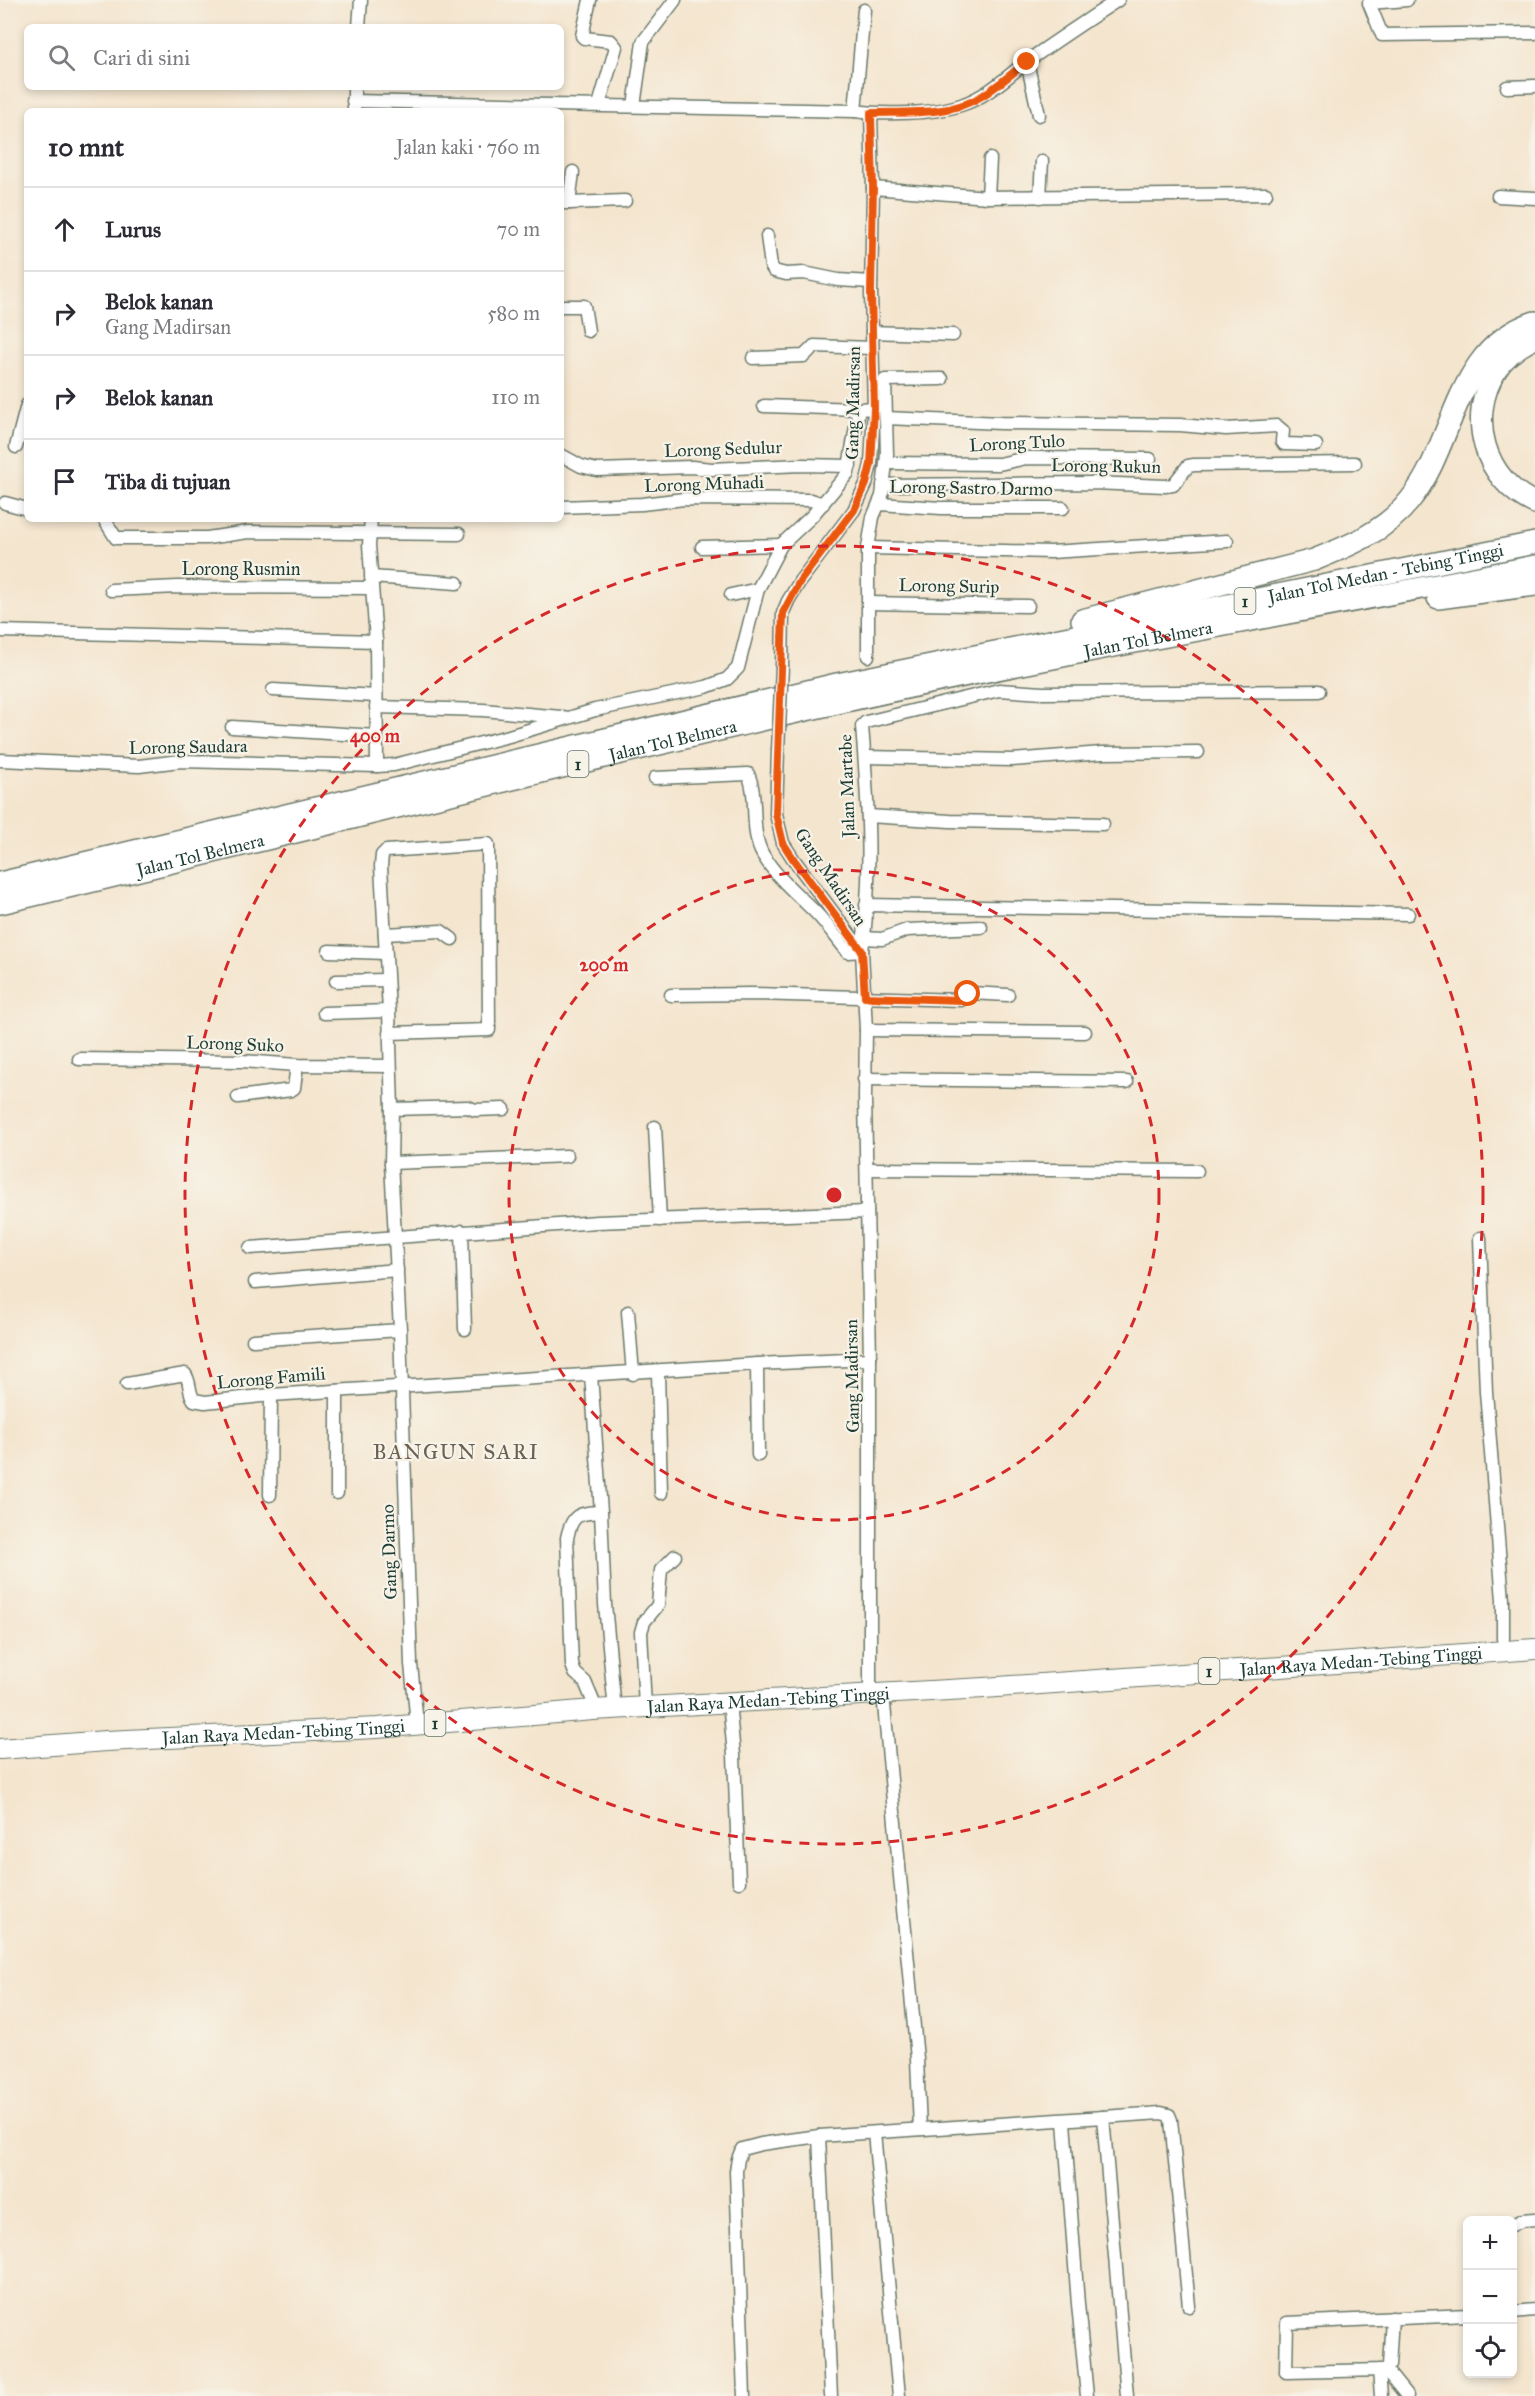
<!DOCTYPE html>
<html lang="id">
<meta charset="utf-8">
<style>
body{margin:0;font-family:"IM FELL Great Primer",serif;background:#f7f7f7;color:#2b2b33}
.controls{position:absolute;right:18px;bottom:18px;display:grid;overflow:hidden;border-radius:9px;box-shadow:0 3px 9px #0003}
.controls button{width:54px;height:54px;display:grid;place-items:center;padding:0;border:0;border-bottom:2px solid #e1e1e2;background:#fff;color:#2b2b33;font:30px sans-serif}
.stop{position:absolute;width:18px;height:18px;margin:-14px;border:4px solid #ea580c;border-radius:50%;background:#fff}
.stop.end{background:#ea580c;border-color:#fff;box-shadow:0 2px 6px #0008}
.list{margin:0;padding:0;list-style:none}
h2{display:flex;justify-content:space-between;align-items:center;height:78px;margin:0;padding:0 24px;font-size:26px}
h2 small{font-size:20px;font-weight:400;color:#7c7c81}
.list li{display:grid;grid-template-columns:39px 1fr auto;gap:18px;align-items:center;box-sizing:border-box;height:84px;padding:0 24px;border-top:2px solid #e1e1e2}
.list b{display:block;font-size:22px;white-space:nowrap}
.list p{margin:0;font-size:20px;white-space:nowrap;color:#7c7c81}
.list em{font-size:20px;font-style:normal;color:#7c7c81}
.icon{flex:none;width:33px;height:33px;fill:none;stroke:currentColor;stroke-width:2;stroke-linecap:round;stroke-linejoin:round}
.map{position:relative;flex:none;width:1535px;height:2396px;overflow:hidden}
.search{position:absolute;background:#fff;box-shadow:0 3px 9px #0003;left:24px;top:24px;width:540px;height:66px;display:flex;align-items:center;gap:15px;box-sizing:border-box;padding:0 21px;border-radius:9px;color:#7c7c81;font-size:22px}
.panel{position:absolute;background:#fff;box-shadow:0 3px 9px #0003;left:24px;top:108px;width:540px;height:414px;border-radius:9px}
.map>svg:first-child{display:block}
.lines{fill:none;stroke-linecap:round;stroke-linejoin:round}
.minor-casing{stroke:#6a786a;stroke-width:15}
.trunk-casing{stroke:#6a786a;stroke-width:22}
.motorway-casing{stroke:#6a786a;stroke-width:24}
.minor{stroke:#fff;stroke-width:12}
.trunk{stroke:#fff;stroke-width:20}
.motorway{stroke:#fff;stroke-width:21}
.minor-bridge-casing{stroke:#6a786a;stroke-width:15;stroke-linecap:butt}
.minor-bridge{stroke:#fff;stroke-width:12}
.route{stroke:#ea580c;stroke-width:8}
.ring{fill:none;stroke:#d62828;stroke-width:3;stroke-dasharray:10 8}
.labels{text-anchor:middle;stroke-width:4.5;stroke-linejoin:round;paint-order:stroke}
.shield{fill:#f7f3e8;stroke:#60746a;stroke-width:1.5}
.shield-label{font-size:16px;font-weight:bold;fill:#1f3d34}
.street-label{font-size:18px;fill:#1f3d34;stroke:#f7f3e8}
.quarter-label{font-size:21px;letter-spacing:1.5px;fill:#6c6153;stroke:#f7f3e8}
.centre{fill:#d62828;stroke:#f7f3e8;stroke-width:3}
.ring-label{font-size:18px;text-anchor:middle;font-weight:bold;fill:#d62828;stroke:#f7f3e8;stroke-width:4.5;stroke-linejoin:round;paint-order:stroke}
</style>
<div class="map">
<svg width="1535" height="2396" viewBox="0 0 1535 2396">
<rect width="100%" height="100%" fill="#f7f3e8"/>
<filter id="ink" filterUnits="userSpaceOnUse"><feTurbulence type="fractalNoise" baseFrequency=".0167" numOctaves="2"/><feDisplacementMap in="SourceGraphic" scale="12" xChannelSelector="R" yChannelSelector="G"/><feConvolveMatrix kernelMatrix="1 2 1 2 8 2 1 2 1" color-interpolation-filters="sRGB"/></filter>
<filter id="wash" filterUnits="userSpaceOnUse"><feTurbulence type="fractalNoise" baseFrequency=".008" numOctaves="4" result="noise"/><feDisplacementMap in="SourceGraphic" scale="24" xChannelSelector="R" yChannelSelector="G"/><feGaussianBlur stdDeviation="1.35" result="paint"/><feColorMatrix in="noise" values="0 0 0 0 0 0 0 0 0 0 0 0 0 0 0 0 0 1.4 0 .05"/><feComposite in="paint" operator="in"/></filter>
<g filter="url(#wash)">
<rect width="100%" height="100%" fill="#f4e5ce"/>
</g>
<g filter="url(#ink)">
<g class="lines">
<g class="minor-casing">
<g id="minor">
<path d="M590 0 582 36 584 38 611 41 616 47 599 105"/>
<path d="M1407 0 1369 3 1382 35 1535 33"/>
<path d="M359 27 361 0"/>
<path d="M1027 62 1039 115"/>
<path d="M1507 87 1535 86"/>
<path d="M353 101 855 111C883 115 934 114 961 105 986 97 1006 78 1026 62 1056 41 1087 20 1118 0"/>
<path d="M634 106 643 42 675 0"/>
<path d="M354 111V87"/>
<path d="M855 111 864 10"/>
<path d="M873 188 988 197 1266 194"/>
<path d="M1498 196 1535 198"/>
<path d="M988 197 990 159"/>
<path d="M1040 197 1042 161"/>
<path d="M562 203H569L573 172"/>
<path d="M569 203 625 201"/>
<path d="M767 236 771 266 774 271 786 274 804 273 838 280 871 282"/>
<path d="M561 306H584L588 331"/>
<path d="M872 332 953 335"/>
<path d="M753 358 804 356 814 346 872 348"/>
<path d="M764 406 859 409"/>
<path d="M886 418 1001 423 1180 425 1226 429 1277 426 1283 431 1282 441 1284 444 1316 445"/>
<path d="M16 447 27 405"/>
<path d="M561 455 581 466 597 470 692 467 712 469 802 465 850 466"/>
<path d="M886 463 999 464 1026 458 1150 459"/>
<path d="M883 485 1093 483 1165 486 1173 485 1188 466 1194 465 1355 463"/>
<path d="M5 503 27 509"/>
<path d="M879 504 941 508H1063"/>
<path d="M561 507 642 504 684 499 811 500 823 504"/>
<path d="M104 519 116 538H207L248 532 459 534"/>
<path d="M371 519 369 545 376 641 377 766"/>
<path d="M702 547 781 545"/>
<path d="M868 548 1051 552 1227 541"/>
<path d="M371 577 457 583"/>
<path d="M111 590 178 587 371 588"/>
<path d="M731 595 758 589"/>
<path d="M868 603 1028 606"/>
<path d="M0 631 376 641"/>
<path d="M868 656V548L873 517 882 496 887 455 885 380 942 379"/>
<path d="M782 666 783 613 788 601 800 581 854 510 866 484 871 464 874 408 871 293 873 188 871 113"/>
<path d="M273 690 376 696"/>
<path d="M376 707 483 710 561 717"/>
<path d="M232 727 376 736"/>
<path d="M778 750 776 814 783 843 794 860 862 951 866 1030 865 1097 870 1359V1695"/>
<path d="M865 757 1012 760 1102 753 1198 752"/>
<path d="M0 760 139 766 180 761 377 766 394 765 509 736 595 710 706 687 727 679 738 668 758 589 781 545 812 516 848 473 859 409 874 408"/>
<path d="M655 778 748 774C759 798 749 831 763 855 776 877 798 895 816 913 828 925 837 939 848 952L862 951C873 877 868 800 862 726L866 722 999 690 1043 693 1319 691"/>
<path d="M868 816 950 821 1103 824"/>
<path d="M866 905 1408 914"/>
<path d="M385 934 441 931 452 939"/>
<path d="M864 938 882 939 907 930 981 927"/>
<path d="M329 951 385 953"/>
<path d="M336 981 386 980"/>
<path d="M671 995 752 994 961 1000 970 993 1008 995"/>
<path d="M324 1013 389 1011"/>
<path d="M866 1030 1085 1032"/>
<path d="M389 1033 489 1030 488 844 386 851 382 855 381 866 389 1011 392 1109 391 1163 400 1330 411 1664 416 1714"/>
<path d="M79 1059 242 1061 297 1065 389 1066"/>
<path d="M864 1079 1127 1082"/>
<path d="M238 1097 291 1090 294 1088 297 1065"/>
<path d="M392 1109 468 1107 475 1110 504 1109"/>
<path d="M655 1127 660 1220"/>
<path d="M391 1163 567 1156"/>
<path d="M867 1169 1197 1171"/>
<path d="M462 1231 465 1329"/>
<path d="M1480 1238 1486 1392 1503 1600V1639"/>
<path d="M250 1248 597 1222 867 1212"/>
<path d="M255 1282 397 1270"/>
<path d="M628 1312 633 1374"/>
<path d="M253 1340 400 1330"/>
<path d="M757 1364 758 1455"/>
<path d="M658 1372 661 1493"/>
<path d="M591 1375 601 1512 605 1604 614 1700"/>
<path d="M127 1384 185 1374C191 1382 188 1392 194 1400L205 1402 271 1395 757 1364 870 1359"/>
<path d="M337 1493V1391"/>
<path d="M270 1495 271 1395"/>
<path d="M883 1694 917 2059 920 2129"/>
<path d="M593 1701 585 1682 575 1673 572 1665 567 1538C572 1514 578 1513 601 1512"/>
<path d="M729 1702 734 1755 739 1882"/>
<path d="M645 1707 641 1632 644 1622 658 1605 661 1570 675 1556"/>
<path d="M1103 2117 1161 2113 1169 2115 1171 2120 1189 2306"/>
<path d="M1064 2122 1078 2304 1087 2396"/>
<path d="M874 2133 899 2396"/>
<path d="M819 2136 831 2396"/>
<path d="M1512 2225 1523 2220 1535 2219"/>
<path d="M1512 2312 1535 2310"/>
<path d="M1392 2318 1389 2365 1386 2370 1286 2372 1287 2323 1468 2315"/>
<path d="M1379 2370 1381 2396"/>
<path d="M1386 2370 1407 2396"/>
<path d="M744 2396 736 2171 738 2159 742 2149 761 2144 819 2136 1103 2117 1127 2396"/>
</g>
</g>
<g class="trunk-casing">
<g id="trunk">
<path id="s1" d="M0 1749 106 1741 377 1728 593 1710 984 1688 1535 1649"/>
</g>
</g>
<g class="motorway-casing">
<g id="motorway">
<path d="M1535 338C1520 345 1505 355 1496 370 1466 417 1484 481 1535 503"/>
<path d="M1438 598 1535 585"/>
<path d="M1082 620 1314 560C1349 546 1386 531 1410 500 1456 443 1453 349 1535 322"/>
<path id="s2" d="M0 883 837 684 1535 543"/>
<path id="s3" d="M0 903C279 838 557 765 837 703 1069 651 1303 612 1535 566"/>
</g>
</g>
<use href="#minor" class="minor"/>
<use href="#trunk" class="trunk"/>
<use href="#motorway" class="motorway"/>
<g class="minor-bridge-casing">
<path id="minor-bridge" d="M778 750 782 666"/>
</g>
<use href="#minor-bridge" class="minor-bridge"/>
</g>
</g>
<g class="lines" filter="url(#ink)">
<path class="route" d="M968 994 961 1000 865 997 862 951 794 860 783 843 776 814 783 613 800 581 854 510 866 484 871 464 874 408 871 293 873 188 871 113C906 112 951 116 982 96 998 86 1012 73 1027 62"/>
</g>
<g class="ring">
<circle cx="834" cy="1195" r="325"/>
<circle cx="834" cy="1195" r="649"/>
</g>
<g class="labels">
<g class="shield">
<rect x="1234.5" y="588" width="21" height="26" rx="4.5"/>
<rect x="567.5" y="751" width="21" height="26" rx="4.5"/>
<rect x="1198.5" y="1658" width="21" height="26" rx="4.5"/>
<rect x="424.5" y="1710" width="21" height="26" rx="4.5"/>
</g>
<g class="shield-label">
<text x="1245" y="607">1</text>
<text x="578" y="770">1</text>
<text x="1209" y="1677">1</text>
<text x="435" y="1729">1</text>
</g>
<g class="street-label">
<text transform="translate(853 403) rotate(-89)" y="6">Gang Madirsan</text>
<text transform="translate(1017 443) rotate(-3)" y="6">Lorong Tulo</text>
<text transform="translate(723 449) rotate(-2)" y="6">Lorong Sedulur</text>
<text transform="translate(1106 466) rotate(1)" y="6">Lorong Rukun</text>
<text transform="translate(704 484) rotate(-2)" y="6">Lorong Muhadi</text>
<text transform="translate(971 488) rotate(1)" y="6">Lorong Sastro Darmo</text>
<text x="241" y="575">Lorong Rusmin</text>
<text dy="6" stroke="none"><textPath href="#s2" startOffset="1420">Jalan Tol Medan - Tebing Tinggi</textPath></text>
<text transform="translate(949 586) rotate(1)" y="6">Lorong Surip</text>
<text dy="6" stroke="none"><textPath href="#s3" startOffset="1178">Jalan Tol Belmera</textPath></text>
<text dy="6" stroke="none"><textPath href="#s3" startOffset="692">Jalan Tol Belmera</textPath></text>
<text transform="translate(188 747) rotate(-1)" y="6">Lorong Saudara</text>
<text transform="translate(847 786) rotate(-92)" y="6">Jalan Martabe</text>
<text dy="6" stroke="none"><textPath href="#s3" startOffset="206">Jalan Tol Belmera</textPath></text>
<text transform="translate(831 877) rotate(56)" y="6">Gang Madirsan</text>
<text transform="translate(235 1044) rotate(2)" y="6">Lorong Suko</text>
<text transform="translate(852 1376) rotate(-91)" y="6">Gang Madirsan</text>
<text transform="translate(271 1378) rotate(-5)" y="6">Lorong Famili</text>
<text transform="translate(389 1552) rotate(-92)" y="6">Gang Darmo</text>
<text dy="6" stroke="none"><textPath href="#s1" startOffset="1364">Jalan Raya Medan-Tebing Tinggi</textPath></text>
<text dy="6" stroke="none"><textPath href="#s1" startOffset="770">Jalan Raya Medan-Tebing Tinggi</textPath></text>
<text dy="6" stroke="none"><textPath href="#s1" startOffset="284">Jalan Raya Medan-Tebing Tinggi</textPath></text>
</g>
<g class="quarter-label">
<text x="456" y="1459">BANGUN SARI</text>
</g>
</g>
<circle cx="834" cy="1195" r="9" class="centre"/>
<g class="ring-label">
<text x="375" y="742">400 m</text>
<text x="604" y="971">200 m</text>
</g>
</svg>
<div class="controls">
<button>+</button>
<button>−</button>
<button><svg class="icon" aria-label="locate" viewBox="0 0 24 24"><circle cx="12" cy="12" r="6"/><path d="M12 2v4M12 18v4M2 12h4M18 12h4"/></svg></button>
</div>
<div class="stop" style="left:968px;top:994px"></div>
<div class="stop end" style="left:1027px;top:62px"></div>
<div class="search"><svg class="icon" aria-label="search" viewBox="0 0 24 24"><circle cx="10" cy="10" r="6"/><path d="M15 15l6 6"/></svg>Cari di sini</div>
<section class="panel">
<h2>10 mnt<small>Jalan kaki · 760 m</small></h2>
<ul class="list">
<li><svg class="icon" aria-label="ahead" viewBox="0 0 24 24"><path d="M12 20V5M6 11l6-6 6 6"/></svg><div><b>Lurus</b></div><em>70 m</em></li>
<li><svg class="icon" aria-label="right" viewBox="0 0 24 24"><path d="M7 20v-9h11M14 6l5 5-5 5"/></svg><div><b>Belok kanan</b><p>Gang Madirsan</p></div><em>580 m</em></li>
<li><svg class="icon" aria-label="right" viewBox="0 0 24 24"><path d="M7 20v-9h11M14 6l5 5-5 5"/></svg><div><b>Belok kanan</b></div><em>110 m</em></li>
<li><svg class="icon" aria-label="arrive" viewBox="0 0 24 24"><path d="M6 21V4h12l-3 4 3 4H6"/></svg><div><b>Tiba di tujuan</b></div></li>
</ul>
</section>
</div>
